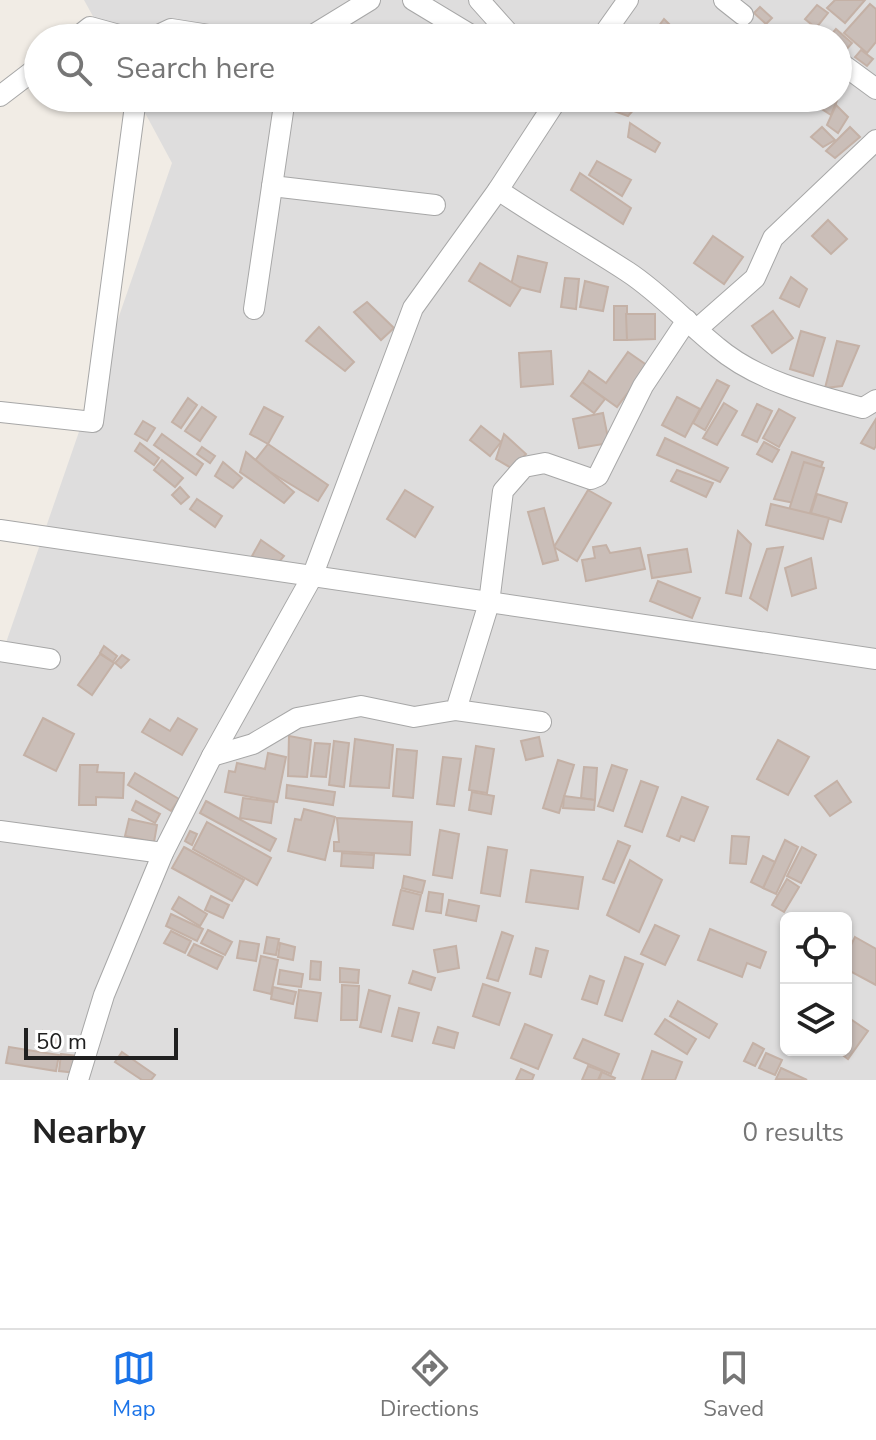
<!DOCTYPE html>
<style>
body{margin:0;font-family:"Nunito Sans",sans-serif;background:#f2f2f2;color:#222}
.controls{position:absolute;right:24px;bottom:24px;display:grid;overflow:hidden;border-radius:12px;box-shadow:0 2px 6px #0004}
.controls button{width:72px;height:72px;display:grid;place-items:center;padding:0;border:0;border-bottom:2px solid #e0e0e0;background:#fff;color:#222;font:40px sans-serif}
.scale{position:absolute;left:24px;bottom:20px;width:154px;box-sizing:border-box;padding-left:8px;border:4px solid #202020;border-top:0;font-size:22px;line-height:28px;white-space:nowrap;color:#202020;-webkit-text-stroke:6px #fff;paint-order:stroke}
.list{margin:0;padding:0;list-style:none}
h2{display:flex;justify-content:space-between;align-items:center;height:104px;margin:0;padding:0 32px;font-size:34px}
h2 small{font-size:26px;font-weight:400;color:#767676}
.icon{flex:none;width:44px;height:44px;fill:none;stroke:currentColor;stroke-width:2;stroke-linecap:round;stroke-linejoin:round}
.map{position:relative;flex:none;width:876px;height:1080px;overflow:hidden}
.search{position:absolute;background:#fff;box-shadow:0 2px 6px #0004;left:24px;right:24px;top:24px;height:88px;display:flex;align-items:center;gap:20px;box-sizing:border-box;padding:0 28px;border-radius:44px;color:#767676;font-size:30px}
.sheet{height:248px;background:#fff}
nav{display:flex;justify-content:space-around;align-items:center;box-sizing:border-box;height:112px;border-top:2px solid #e0e0e0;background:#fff;font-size:22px;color:#767676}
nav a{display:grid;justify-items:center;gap:4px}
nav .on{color:#1a73e8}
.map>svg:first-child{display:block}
.residential{fill:#dedddd;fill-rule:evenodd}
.building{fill:#cabeb8;stroke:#c4b1a6;stroke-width:2}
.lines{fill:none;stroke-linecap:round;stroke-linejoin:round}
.minor-casing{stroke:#a7a7a7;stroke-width:22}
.minor{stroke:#fff;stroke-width:20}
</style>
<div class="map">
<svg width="876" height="1080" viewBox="0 0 876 1080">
<rect width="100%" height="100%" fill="#f1ece5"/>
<path class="residential" d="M84 0H876V1080H0V660L172 163 137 98H838V38H105ZM786 918H846V1050H786Z"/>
<g class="building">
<path d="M835 0H865L845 23 827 8Z"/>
<path d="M870 4 876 9V42L867 53 844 33Z"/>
<path d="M817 5 828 13 816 28 805 19Z"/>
<path d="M760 7 772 18 766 24 754 13Z"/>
<path d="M664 19 683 38H650Z"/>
<path d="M836 29 852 43 844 52 838 47V38H828Z"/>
<path d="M861 50 873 59 867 66 855 57Z"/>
<path d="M838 88 841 91 831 115 817 106 822 98H838Z"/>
<path d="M604 98H621L636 107 628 116 600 106Z"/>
<path d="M836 105 848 117 838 133 827 125Z"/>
<path d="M630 123 660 143 655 152 628 137Z"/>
<path d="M822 127 835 140 823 147 811 137Z"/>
<path d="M850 127 860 137 835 158 826 151Z"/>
<path d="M597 161 631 180 622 196 589 175Z"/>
<path d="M580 173 631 208 623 224 571 190Z"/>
<path d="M828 220 847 239 831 254 812 236Z"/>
<path d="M713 236 743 257 724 284 694 263Z"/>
<path d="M518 256 547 263 540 292 511 285Z"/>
<path d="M480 263 521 288 510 306 469 281Z"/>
<path d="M791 277 807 289 799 307 780 298Z"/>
<path d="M565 278 579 279 576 309 561 307Z"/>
<path d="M585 281 608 287 603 311 580 307Z"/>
<path d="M367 302 394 328 381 340 354 312Z"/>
<rect x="614" y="306" width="13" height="34"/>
<path d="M773 311 793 338 772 353 752 326Z"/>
<path d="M626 314H655V339L627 340Z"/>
<path d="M319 327 354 362 345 371 306 341Z"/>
<path d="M801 331 825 338 813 376 790 369Z"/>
<path d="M837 341 859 346 842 386 825 388Z"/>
<path d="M551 351 553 384 521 387 519 353Z"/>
<path d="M628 352 648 366 617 407 582 382 589 371 606 383Z"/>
<path d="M717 380 729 386 705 430 693 423Z"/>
<path d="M582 382 605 399 594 413 571 396Z"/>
<path d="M677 397 700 409 685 437 662 425Z"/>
<path d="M188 398 197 405 181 428 172 422Z"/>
<path d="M724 403 737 411 717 445 703 438Z"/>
<path d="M757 404 772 411 757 442 742 435Z"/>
<path d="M202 407 216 417 200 441 185 431Z"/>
<path d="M264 407 283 417 268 444 250 434Z"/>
<path d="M779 409 795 418 779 447 763 438Z"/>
<path d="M603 413 609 443 579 448 573 419Z"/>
<path d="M876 419V446L874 449 861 443Z"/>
<path d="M143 421 155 428 147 441 135 434Z"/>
<path d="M481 426 501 442 490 456 470 440Z"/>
<path d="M162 434 203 464 196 475 154 445Z"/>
<path d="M504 434 526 454 513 469 496 459Z"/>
<path d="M665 438 728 468 720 482 657 455Z"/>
<path d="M764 442 779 450 772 462 757 454Z"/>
<path d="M140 443 159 458 154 465 135 451Z"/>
<path d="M268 444 328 485 318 501 254 462Z"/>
<path d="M202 447 215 456 210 463 197 454Z"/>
<path d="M246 452 294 492 284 503 240 472Z"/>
<path d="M792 452 823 462 805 505 774 499Z"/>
<path d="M162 460 183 478 175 487 154 470Z"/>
<path d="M223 462 242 478 233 488 215 476Z"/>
<path d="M804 462 824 468 809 516 789 510Z"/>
<path d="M677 470 713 483 706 497 671 481Z"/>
<path d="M180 487 189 497 181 504 172 495Z"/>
<path d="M405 490 433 507 415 537 387 519Z"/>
<path d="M588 490 611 503 577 561 554 547Z"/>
<path d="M817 494 847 503 841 522 811 513Z"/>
<path d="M197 499 222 516 215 527 190 509Z"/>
<path d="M771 504 829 518 823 539 766 525Z"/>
<path d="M544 508 558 560 543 564 528 512Z"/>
<path d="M738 531 751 544 741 596 726 593Z"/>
<path d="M261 540 284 556 275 567 252 556Z"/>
<path d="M606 545 610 553 640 548 645 569 586 581 582 560 595 558 593 547Z"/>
<path d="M783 547 767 610 750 598 767 549Z"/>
<path d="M687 549 691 572 652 578 648 555Z"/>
<path d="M811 558 816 588 792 596 785 568Z"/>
<path d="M658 581 700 598 692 618 650 601Z"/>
<path d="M104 646 117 656 113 662 100 653Z"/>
<path d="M100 654 114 663 92 695 78 685Z"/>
<path d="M122 655 129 660 121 668 115 663Z"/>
<path d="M43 718 74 734 56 771 24 755Z"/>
<path d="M178 718 197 729 182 755 142 732 150 719 170 731Z"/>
<path d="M289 736 311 740 307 777 288 776Z"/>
<path d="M539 737 543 756 526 760 521 741Z"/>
<path d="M355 739 393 745 389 788 350 786Z"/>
<path d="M778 740 809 757 788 795 757 779Z"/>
<path d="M334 741 349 743 344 787 329 785Z"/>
<path d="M315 743 330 744 326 777 311 776Z"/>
<path d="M476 746 494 749 487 793 469 790Z"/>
<path d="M397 749 417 751 413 798 393 796Z"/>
<path d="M268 753 286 757 277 802 225 792 229 771 235 772 237 763 265 769Z"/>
<path d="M443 757 461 759 454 806 437 804Z"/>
<path d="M558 760 574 765 559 813 543 808Z"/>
<path d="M80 765H98L97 772 124 773 123 798 96 797V805H79Z"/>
<path d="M612 765 627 770 613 811 598 806Z"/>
<path d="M584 767 597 768 595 800 581 798Z"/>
<path d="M135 773 179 799 171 811 128 785Z"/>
<path d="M641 781 658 787 642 832 625 826Z"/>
<path d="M837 781 851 802 830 816 815 796Z"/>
<path d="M287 785 335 792 333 805 286 798Z"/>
<path d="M472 792 494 796 491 814 469 810Z"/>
<path d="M564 796 595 800 594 810 563 808Z"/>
<path d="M682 797 708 807 694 841 681 836 679 841 667 836Z"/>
<path d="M243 798 274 802 271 823 240 818Z"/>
<path d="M136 801 160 814 155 823 132 810Z"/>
<path d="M206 801 276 839 270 851 200 813Z"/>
<path d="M304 809 335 817 325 860 288 851 295 819 301 820Z"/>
<path d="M337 818 412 822 410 855 334 851V842H339Z"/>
<path d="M129 819 157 825 154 842 125 836Z"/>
<path d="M207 822 271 858 257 885 193 849Z"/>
<path d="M440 830 459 834 452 878 433 875Z"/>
<path d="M190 831 197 834 192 845 185 841Z"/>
<path d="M732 836 749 837 746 864 730 863Z"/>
<path d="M785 840 798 847 776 894 763 888Z"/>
<path d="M618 841 630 846 614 883 603 879Z"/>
<path d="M184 847 244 880 232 901 172 868Z"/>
<path d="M488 847 507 850 500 896 481 893Z"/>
<path d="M802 847 816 855 801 883 787 876Z"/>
<path d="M342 853 374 855 373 868 341 866Z"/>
<path d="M763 856 775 862 763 888 751 882Z"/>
<path d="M630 860 662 880 639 932 607 915Z"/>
<path d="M531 870 583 877 578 909 526 902Z"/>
<path d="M404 876 425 881 422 893 402 888Z"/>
<path d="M787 879 799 887 784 912 772 905Z"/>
<path d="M401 890 421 895 413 929 393 925Z"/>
<path d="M429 892 443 894 441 913 426 911Z"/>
<path d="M211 896 229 905 223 918 205 910Z"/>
<path d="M179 897 207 914 200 926 172 909Z"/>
<path d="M449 900 479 906 476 921 446 915Z"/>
<path d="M171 914 203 929 197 941 166 926Z"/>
<path d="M655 925 679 936 665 965 641 954Z"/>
<path d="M710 929 766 952 760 968 747 963 742 977 698 960Z"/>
<path d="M208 930 232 942 225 955 201 943Z"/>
<path d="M171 931 191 941 185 953 164 943Z"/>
<path d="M502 932 513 936 498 981 487 978Z"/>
<path d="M267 937 279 939 276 955 264 953Z"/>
<path d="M855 937 876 949V985L846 969V955Z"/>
<path d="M240 941 259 944 256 961 237 958Z"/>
<path d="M280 943 295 947 293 960 278 957Z"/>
<path d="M194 944 223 957 217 969 188 955Z"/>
<path d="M456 946 459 968 438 972 434 950Z"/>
<path d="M536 948 548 951 541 977 530 974Z"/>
<path d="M261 956 278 960 271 994 254 990Z"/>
<path d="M625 957 643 964 622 1021 605 1015Z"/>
<path d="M311 961 321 962 320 980 310 979Z"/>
<path d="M340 968 359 970 358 983 340 982Z"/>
<path d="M280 970 303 974 301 987 278 984Z"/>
<path d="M413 971 435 978 431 990 409 983Z"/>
<path d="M590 976 604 981 597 1004 582 999Z"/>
<path d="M483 984 510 993 499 1025 473 1016Z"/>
<path d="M342 985 359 986 357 1020H341Z"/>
<path d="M273 987 296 992 293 1004 271 999Z"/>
<path d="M299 990 321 993 317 1021 295 1018Z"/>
<path d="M369 990 390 996 381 1032 360 1027Z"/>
<path d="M678 1001 717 1024 709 1038 670 1016Z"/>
<path d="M399 1008 419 1013 412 1041 392 1036Z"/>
<path d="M846 1016 868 1031 848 1059 836 1050H846Z"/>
<path d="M665 1019 696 1039 687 1054 655 1034Z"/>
<path d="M525 1024 552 1035 538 1069 511 1058Z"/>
<path d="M438 1027 458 1033 454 1048 433 1043Z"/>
<path d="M43 1031 58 1034 56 1049 40 1046Z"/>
<path d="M583 1039 619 1054 611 1074 574 1058Z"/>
<path d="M753 1043 764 1049 755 1066 744 1061Z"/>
<path d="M9 1047 59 1055 56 1071 6 1063Z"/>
<path d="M652 1051 682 1062 675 1080H642Z"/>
<path d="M122 1052 155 1075 151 1080H142L115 1062Z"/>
<path d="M766 1053 782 1060 775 1075 759 1068Z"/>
<path d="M61 1054 77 1056 76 1073 59 1071Z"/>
<path d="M588 1066 602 1071 598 1080H582Z"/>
<path d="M781 1068 807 1080 776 1079Z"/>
<path d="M521 1069 534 1075 532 1080H516Z"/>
<path d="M602 1072 615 1078 614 1080H599Z"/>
</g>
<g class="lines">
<g class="minor-casing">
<g id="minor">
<path d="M413 0 476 38"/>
<path d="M479 0 513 38"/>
<path d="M724 0 743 15"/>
<path d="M76 38 90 27 130 38"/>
<path d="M152 38 171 29 228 38"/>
<path d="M308 38 370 0"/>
<path d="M601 38 628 0"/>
<path d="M838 61 876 89"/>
<path d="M0 96 38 67"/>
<path d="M272 186 435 205"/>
<path d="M498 190C541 219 585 244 628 272 660 293 687 323 717 347 757 381 814 395 863 408L876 400"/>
<path d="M254 309 285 98"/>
<path d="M697 329 755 278 773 238 876 140"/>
<path d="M0 412 93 422 136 98"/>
<path d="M0 530 876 659"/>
<path d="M0 651 50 659"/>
<path d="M456 710 541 722"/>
<path d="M212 756 253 744 297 718 361 706 414 717 456 710 489 603 503 491 524 467 545 463 591 479 598 476 643 386 687 320"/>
<path d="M0 831 163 853"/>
<path d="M78 1080 104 995 163 853 212 756 312 577 413 308 498 190 558 98"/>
</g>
</g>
<use href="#minor" class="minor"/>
</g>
</svg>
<div class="controls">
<button><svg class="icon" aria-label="locate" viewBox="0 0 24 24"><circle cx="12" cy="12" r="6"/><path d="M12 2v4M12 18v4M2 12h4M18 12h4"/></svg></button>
<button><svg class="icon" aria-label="layers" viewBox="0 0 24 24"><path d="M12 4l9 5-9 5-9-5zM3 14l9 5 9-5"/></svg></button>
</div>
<div class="scale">50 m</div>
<div class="search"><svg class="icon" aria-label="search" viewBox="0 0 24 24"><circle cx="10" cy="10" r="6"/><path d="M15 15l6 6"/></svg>Search here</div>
</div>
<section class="sheet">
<h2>Nearby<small>0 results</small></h2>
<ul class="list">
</ul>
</section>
<nav>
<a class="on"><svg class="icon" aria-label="map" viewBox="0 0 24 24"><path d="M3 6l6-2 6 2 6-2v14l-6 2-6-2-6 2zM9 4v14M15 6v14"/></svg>Map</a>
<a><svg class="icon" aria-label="directions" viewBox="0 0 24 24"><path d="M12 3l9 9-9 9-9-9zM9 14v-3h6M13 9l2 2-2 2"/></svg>Directions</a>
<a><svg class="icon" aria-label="saved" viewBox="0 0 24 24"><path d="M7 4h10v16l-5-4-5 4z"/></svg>Saved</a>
</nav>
